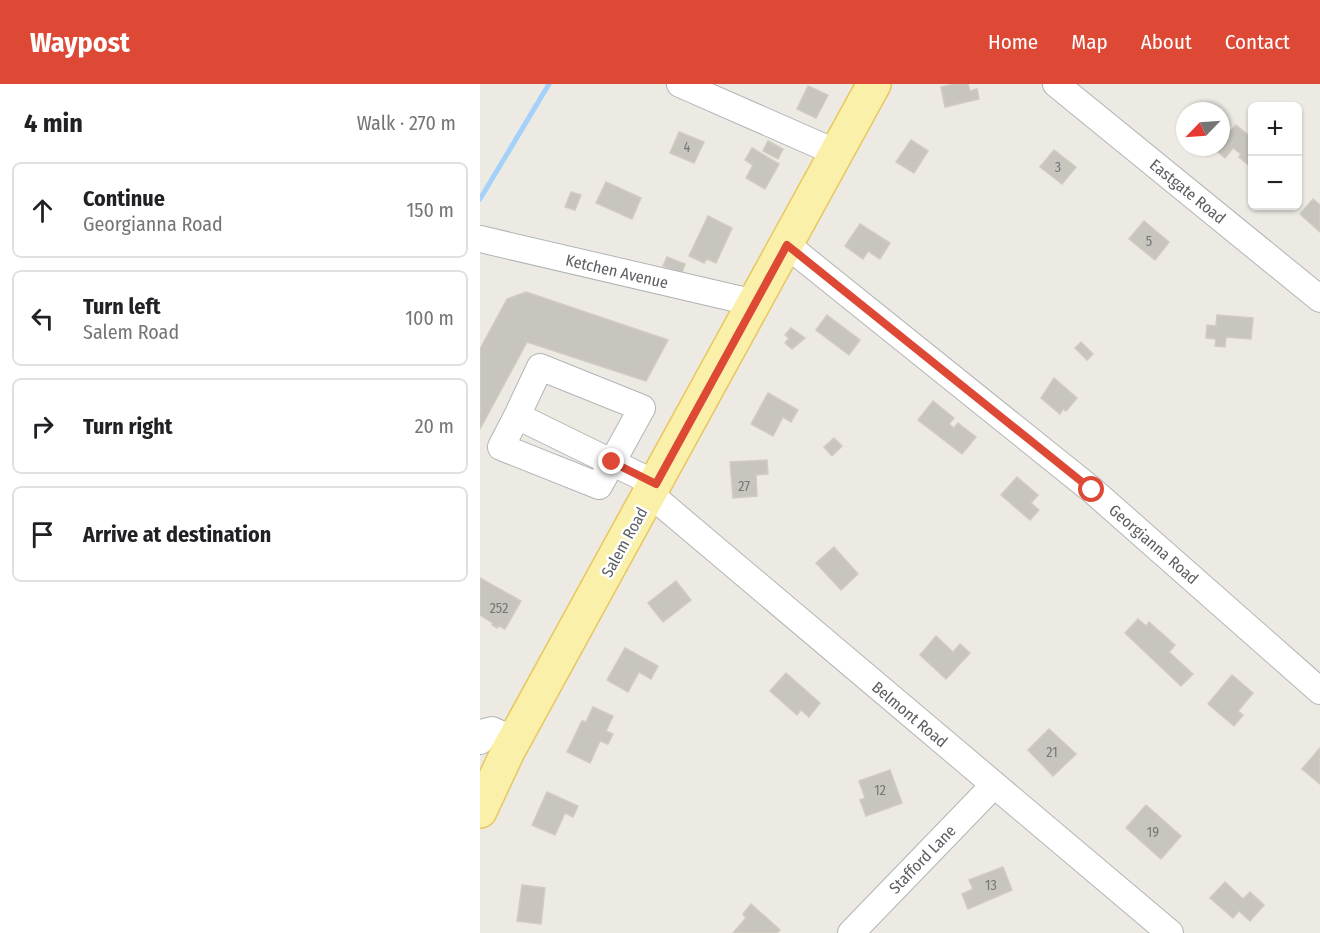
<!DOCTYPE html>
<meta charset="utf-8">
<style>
body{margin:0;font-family:"Fira Sans Condensed",sans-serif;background:#f6f6f6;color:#202124}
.controls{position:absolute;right:18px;top:18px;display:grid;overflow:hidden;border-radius:9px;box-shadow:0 2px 4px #0004}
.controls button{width:54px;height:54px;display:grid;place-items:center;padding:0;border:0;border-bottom:2px solid #e0e0e0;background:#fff;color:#202124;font:30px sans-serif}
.compass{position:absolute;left:696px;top:18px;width:54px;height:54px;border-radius:50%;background:#fff;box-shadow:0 2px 4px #0004;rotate:245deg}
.stop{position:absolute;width:18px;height:18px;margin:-14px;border:4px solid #de4936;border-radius:50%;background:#fff}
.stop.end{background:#de4936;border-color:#fff;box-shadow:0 2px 6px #0008}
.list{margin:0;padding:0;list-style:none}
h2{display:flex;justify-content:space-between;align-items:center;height:78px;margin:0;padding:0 24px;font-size:26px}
h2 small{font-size:20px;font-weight:400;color:#757577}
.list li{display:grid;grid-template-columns:39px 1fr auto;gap:18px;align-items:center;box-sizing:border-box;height:96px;margin:0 12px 12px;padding:0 12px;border:2px solid #e0e0e0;border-radius:9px}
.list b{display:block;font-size:22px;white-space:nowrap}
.list p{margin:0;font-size:20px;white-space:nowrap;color:#757577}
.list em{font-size:20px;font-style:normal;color:#757577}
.icon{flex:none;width:33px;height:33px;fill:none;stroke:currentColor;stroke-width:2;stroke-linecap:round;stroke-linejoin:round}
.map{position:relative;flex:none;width:840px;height:849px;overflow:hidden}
header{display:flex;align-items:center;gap:36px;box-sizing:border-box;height:84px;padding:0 30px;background:#de4936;color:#fff}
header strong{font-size:28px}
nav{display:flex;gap:33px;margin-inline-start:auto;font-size:21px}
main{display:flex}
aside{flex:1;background:#fff}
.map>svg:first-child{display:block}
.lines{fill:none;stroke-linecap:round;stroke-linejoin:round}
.stream{stroke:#a4d1f9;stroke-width:5}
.building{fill:#c8c4be;stroke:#d0ccc0;stroke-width:1.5}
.minor-casing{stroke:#b2b4b8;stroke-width:28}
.major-casing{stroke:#e8c75e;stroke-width:36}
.minor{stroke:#fff;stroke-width:26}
.major{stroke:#faf0a9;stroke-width:33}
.route{stroke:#de4936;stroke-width:8}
.labels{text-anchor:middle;stroke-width:5;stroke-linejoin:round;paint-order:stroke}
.number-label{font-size:14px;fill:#767778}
.street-label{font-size:16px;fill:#5a5d61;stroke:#fff}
</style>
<header>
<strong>Waypost</strong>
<nav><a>Home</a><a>Map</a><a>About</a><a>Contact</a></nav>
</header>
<main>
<aside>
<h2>4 min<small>Walk · 270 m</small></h2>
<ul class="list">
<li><svg class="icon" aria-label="ahead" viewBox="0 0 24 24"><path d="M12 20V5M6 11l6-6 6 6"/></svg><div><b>Continue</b><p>Georgianna Road</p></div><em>150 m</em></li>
<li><svg class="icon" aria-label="left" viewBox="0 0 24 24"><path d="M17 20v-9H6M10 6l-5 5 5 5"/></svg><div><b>Turn left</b><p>Salem Road</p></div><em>100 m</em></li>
<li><svg class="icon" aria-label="right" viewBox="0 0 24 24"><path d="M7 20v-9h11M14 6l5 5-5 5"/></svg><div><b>Turn right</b></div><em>20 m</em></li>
<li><svg class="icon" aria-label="arrive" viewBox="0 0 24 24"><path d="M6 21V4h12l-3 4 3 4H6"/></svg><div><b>Arrive at destination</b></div></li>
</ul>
</aside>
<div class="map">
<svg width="840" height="849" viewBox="0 0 840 849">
<rect width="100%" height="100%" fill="#eceae2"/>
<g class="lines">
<path class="stream" d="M0 115 69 0"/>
</g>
<g class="building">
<path d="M475 0H488L490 7 497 5 499 15 465 23 461 3Z"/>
<path d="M328 2 348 11 336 34 317 25Z"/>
<path d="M756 41 772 54V84L759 73 761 70 753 64 745 74 732 63H741V42L749 49Z"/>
<path d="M199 48 224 58 214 79 190 69Z"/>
<path d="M431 56 448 67 434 89 416 78Z"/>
<path d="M288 57 303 65 298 75 283 67Z"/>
<path d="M272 64 299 80 285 105 266 94 273 81 265 76Z"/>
<path d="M574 66 596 83 582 100 560 83Z"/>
<path d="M126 98 161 114 152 135 116 119Z"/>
<path d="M91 108 101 111 95 126 85 123Z"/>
<path d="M833 115 840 121V148L820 130Z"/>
<path d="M228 132 252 144 236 179 227 175 224 179 209 172Z"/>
<path d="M664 137 689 158 675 176 649 155Z"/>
<path d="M380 140 410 159 400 175 388 167 383 175 365 162Z"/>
<path d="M187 173 205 180 202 189 183 182Z"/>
<path d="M46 208 188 256 166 297 47 258 0 345V265L27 215Z"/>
<path d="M347 231 380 256 369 271 336 246Z"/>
<path d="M737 231 773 234 771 255 746 253 745 263 735 262 736 255 726 254 727 241 736 242Z"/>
<path d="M311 244 325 254 312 265 305 259 309 254 305 251Z"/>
<path d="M601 258 613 270 607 276 595 264Z"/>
<path d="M574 294 597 314 586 327 583 325 580 330 561 314Z"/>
<path d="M288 309 318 326 311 338 303 333 293 352 271 340Z"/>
<path d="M453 317 474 334 469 340 474 344 478 339 496 353 482 370 438 336Z"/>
<path d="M354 354 362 362 352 372 344 363Z"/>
<path d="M287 376 288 390 276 391 277 412 253 414 250 378Z"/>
<path d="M537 393 558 411 551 419 559 426 550 436 521 411Z"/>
<path d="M354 463 378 490 361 506 336 479Z"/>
<path d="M0 494 41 517 25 545 19 542 17 544 12 541 13 539 0 531Z"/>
<path d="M196 497 211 516 183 538 168 519Z"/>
<path d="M658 535 666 542 669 538 695 561 689 568 713 590 701 602 645 549Z"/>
<path d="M456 552 473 568 480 560 490 569 466 595 440 571Z"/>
<path d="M145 564 178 582 171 595 159 588 148 608 127 596Z"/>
<path d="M306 589 340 619 329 633 321 626 317 631 290 607Z"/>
<path d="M752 591 773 609 758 627 763 631 754 642 728 620Z"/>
<path d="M113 623 133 632 126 647 133 650 128 660 120 657 110 679 87 668 102 637 106 638Z"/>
<path d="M569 645 596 670 573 692 548 666Z"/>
<path d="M840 664V700L822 685Z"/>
<path d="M410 686 422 719 386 732 380 716 385 714 379 697Z"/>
<path d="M67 708 98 722 93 733 85 729 75 751 52 741Z"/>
<path d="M666 721 701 752 681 775 646 744Z"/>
<path d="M523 783 532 806 488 825 482 810 493 805 489 796Z"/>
<path d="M745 798 763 815 770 808 784 821 770 837 759 827 753 834 730 814Z"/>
<path d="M42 801 65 804 61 840 37 837Z"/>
<path d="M271 820 300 846 297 849H253L266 834 263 830Z"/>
</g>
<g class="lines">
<g class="minor-casing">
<g id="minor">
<path d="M200 0 357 69"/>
<path d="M576 0 840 215"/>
<path d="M0 155 275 219"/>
<path d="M307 161 612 406 840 607"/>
<path d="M37 332 60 283 162 324 119 402 21 363 37 332 176 400"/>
<path d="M170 410 690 849"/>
<path d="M0 657 4 648 12 646 34 656"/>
<path d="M371 849 514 701"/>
</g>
</g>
<g class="major-casing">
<path id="major" d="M0 727 28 667 394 0"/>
</g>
<use href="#minor" class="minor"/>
<use href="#major" class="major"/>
</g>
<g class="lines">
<path class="route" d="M132 378 176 400 307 161 612 406"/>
</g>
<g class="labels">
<g class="number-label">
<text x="207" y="68">4</text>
<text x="578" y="88">3</text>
<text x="669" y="162">5</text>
<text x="264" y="407">27</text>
<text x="19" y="529">252</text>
<text x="572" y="673">21</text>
<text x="400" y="711">12</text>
<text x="673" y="753">19</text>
<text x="511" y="806">13</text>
</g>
<g class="street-label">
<text transform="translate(708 107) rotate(39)" y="6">Eastgate Road</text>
<text transform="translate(137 187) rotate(13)" y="6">Ketchen Avenue</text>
<text transform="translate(144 458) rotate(-61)" y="6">Salem Road</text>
<text transform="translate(674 460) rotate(41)" y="6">Georgianna Road</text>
<text transform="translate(430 630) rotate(40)" y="6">Belmont Road</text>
<text transform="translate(442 775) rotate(-46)" y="6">Stafford Lane</text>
</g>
</g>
</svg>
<div class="controls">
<button>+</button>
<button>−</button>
</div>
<svg class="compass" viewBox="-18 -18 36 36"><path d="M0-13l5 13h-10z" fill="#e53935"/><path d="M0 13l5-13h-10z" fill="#757577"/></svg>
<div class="stop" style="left:612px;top:406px"></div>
<div class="stop end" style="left:132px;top:378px"></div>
</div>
</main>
